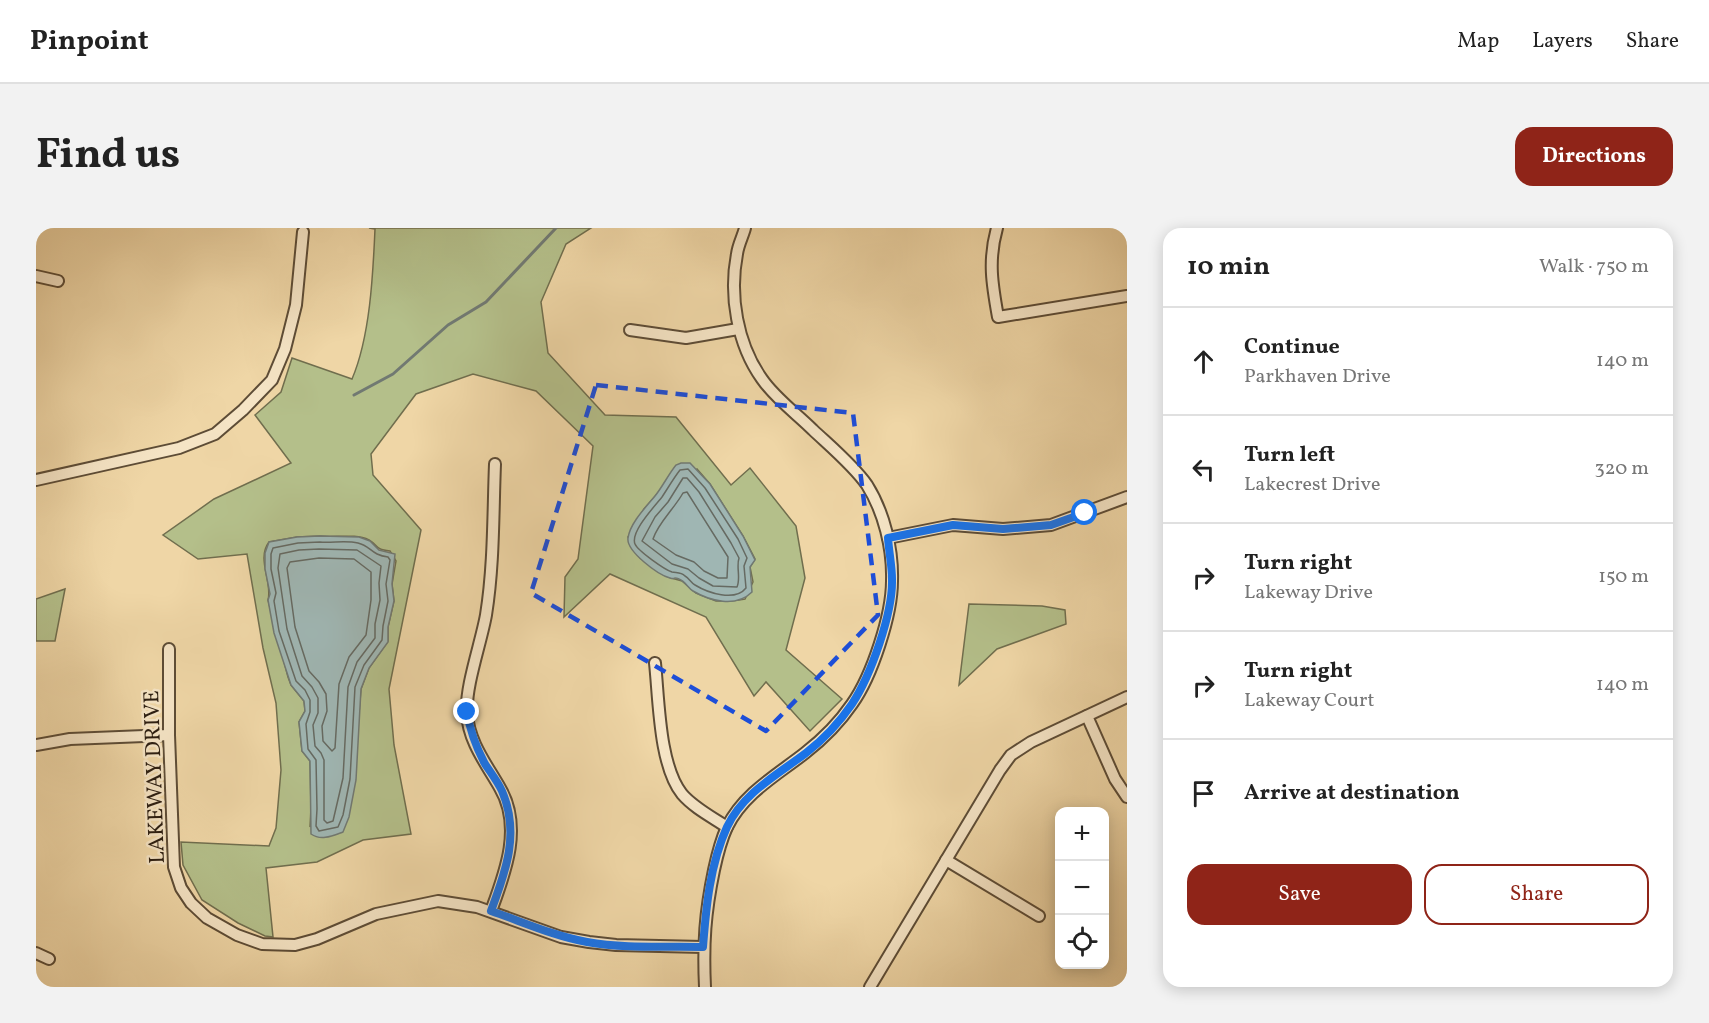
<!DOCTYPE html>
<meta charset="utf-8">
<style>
body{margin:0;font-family:Vollkorn,serif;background:#f2f2f2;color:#222}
.controls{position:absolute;right:18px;bottom:18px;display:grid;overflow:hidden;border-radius:12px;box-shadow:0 3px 15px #0003}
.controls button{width:54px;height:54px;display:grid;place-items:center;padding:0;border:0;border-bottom:2px solid #e0e0e0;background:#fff;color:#222;font:30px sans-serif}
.stop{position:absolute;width:18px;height:18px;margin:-14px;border:4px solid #1a73e8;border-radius:50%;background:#fff}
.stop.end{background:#1a73e8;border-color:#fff;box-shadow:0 2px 6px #0008}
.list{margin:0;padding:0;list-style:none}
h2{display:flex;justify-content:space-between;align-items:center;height:78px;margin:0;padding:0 24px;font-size:26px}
h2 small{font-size:20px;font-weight:400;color:#767676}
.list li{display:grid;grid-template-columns:39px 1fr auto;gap:18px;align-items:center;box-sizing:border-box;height:108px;padding:0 24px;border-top:2px solid #e0e0e0}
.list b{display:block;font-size:22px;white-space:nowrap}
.list p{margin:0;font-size:20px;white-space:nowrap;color:#767676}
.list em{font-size:20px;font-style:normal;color:#767676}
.actions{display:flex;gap:12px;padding:18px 24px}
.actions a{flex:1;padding:14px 0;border:2px solid #8f2418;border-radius:18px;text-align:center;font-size:21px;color:#8f2418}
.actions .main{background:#8f2418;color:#fff}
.icon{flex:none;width:33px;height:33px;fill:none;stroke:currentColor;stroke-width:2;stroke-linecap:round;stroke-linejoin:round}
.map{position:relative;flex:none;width:1091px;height:759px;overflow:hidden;border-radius:18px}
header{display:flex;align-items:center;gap:36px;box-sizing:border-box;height:84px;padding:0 30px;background:#fff;border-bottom:2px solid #e0e0e0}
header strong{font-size:28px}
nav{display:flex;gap:33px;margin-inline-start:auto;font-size:21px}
.intro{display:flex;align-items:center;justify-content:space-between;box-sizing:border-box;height:144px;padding:0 36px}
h1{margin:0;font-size:42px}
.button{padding:15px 27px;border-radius:18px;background:#8f2418;color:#fff;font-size:21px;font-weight:700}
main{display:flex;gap:36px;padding:0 36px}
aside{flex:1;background:#fff;border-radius:18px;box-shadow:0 3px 15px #0003}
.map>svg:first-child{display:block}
.green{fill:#b4bf8a;stroke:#706e4e;stroke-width:1.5;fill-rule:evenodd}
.water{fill:#9fb6b3;stroke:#717972;stroke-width:1.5}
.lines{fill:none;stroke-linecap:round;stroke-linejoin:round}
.shore{stroke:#666a62;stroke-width:1.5}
.stream{stroke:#717972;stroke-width:3}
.minor-casing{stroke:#5d4c36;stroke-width:14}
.minor{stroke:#f5e4c5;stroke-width:10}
.route{stroke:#1a73e8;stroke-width:8}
.marked{fill:none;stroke:#1d4ed8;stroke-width:4.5;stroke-dasharray:12 8;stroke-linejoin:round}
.labels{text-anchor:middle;stroke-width:5;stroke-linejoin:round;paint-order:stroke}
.street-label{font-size:22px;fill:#2c1e11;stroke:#f5e4c5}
</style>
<header>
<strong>Pinpoint</strong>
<nav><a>Map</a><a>Layers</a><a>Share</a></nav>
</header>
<div class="intro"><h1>Find us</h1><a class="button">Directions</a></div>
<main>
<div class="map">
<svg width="1091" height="759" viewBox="0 0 1091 759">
<rect width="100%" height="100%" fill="#efd6a6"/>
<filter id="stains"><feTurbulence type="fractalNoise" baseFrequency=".00333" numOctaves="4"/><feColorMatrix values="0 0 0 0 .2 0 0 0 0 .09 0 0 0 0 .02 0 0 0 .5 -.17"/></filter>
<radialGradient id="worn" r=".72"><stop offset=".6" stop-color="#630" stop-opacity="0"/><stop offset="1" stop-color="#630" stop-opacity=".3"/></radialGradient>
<g class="green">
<path d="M333 0H555L530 16 505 74 512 125 569 187 640 189 695 257 714 240 760 298 769 350 750 422 806 471 774 503 730 454 718 468 670 389 574 346 528 389 529 349 542 331 557 218 500 163 437 146 380 166 335 226 337 247 385 302 353 461 358 517 375 606 327 612 281 634 230 640 237 709 229 708 202 695 166 672 147 637 145 614 233 618 240 600 245 542 240 475 227 420 211 326 162 331 127 307 178 271 255 235 219 187 245 164 256 130 316 151C334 109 337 47 339 1ZM661 241 674 256 707 308 719 331 714 339 717 354 709 371 696 373H680L660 365 646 353 632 349 604 330 592 309 608 281 621 266ZM284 308C299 310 319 305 333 312 343 318 338 321 354 323L360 333 356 356 358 373 352 399V413L333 440 325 461 323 486 274 599 275 580 274 533 266 523 263 494 269 483 268 473 255 457 252 449 232 372C237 354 220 331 233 314L261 309Z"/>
<path d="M29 361 19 413H0V371Z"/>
<path d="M933 376 1006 378 1029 382 1030 396 961 421 923 457Z"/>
</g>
<g class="water">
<path d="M645 235H654L674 256 707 308 719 332 714 339 716 364C700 380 674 373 657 363 652 360 649 353 643 351 636 348 641 352 634 350 622 347 590 323 592 310 594 295 610 279 619 268 627 258 632 247 640 237Z"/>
<path d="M284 308 323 309 334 313 343 322 359 326 356 356 358 373 352 399V414L333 440 325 461 320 552 313 589 307 604C296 608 285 613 275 606L274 533 266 523 263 494 269 483 268 473 255 457 238 405 232 372 234 366 229 341V325L233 314 261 309Z"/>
</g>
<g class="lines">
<g class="shore">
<path d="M652 241 669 260 702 311 711 330 708 338 710 360C699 374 672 365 659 357 655 355 653 350 649 348 645 344 641 345 636 344 629 342 602 323 599 316 594 304 619 278 626 269 632 260 637 251 644 242Z"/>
<path d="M647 250H651L663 264 695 315 703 330C700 339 705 350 701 359L677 358 663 350 652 341 636 336 606 313 619 289 632 274Z"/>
<path d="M651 264 692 329 691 350H682L668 343 658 334 640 327 617 311C622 295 638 281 647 265Z"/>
<path d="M284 314C297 315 310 312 322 315 335 318 335 327 352 329L354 332 350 356 352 373 347 398 346 412 328 437 319 459 314 551 307 587 302 599 283 603 280 598 281 581 280 532 272 521 270 496 274 484V472L269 462 260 453 243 403 238 373 240 365 235 341V326L237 320 262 315Z"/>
<path d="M283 321 321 322 345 338 343 355 344 372 339 396V410L321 434 312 459 307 550 297 593 291 595 288 592V532L285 525 279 518 277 497 282 485V470L276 459 266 448 251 401 242 340 244 326 263 322Z"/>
<path d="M283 330 318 331 335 344V372L330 407 313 429 303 456 299 520 296 523 287 513 286 498 291 483 290 466 283 454 273 443 259 399 251 340 254 334Z"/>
</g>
<path class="stream" d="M318 167 357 146 412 97 450 74 520 0"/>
<g class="minor-casing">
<g id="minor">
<path d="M961 0C952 32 956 56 962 89L1091 68"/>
<path d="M0 48 22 53"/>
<path d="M594 102 650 110 702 101"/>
<path d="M0 252 143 220 179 206 207 182 236 152 249 121 260 77 267 4"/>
<path d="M852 310 917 297 967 301 1015 297 1091 269"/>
<path d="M133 421V507L138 639 145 660 155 675 171 690 201 707 226 716 259 717 281 711 340 686 402 673 441 679 525 709 553 714 580 717 667 719"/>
<path d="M619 435C623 472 623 537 646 566 658 580 676 589 691 599"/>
<path d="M1051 488 1079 551 1091 569"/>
<path d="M0 517 34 511 133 507"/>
<path d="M910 632 1003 688"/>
<path d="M455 683C469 645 487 599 464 560 451 537 432 513 431 485 429 459 445 415 450 387 458 337 457 286 459 236"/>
<path d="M0 725 13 731"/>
<path d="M669 759C667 716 669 685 678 642 681 628 685 612 691 599 708 565 741 547 769 525 787 511 803 495 816 476 836 448 856 387 856 353 857 321 848 284 831 257 818 238 794 218 777 202 761 186 739 170 726 151 701 116 693 67 701 26 702 17 707 8 709 0"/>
<path d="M834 759 964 542 975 527 995 514 1091 469"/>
</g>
</g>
<use href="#minor" class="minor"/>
</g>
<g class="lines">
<path class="route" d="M431 484C434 503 440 519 449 536 455 545 462 554 466 563 484 605 470 643 455 683 487 694 518 708 551 714 589 721 629 718 667 719 670 680 674 636 691 599 707 565 741 547 770 525 788 511 803 495 816 476 835 447 857 385 856 351 856 338 853 324 852 310L917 297 967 301 1015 297 1049 285"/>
</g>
<path class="marked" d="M560 157 817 185 842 387 730 503 495 365Z"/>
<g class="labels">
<g class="street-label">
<text transform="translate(117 549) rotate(-92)" y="8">LAKEWAY DRIVE</text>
</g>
</g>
<rect width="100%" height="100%" filter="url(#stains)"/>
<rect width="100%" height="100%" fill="url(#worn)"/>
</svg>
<div class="controls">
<button>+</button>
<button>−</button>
<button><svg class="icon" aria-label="locate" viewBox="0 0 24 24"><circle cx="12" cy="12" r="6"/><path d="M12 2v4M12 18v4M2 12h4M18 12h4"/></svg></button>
</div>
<div class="stop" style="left:1049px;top:285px"></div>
<div class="stop end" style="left:431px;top:484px"></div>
</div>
<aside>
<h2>10 min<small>Walk · 750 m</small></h2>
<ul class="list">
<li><svg class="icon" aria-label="ahead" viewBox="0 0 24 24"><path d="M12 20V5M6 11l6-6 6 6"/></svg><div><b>Continue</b><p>Parkhaven Drive</p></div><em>140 m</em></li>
<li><svg class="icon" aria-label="left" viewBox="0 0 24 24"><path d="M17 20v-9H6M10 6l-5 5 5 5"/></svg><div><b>Turn left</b><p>Lakecrest Drive</p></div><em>320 m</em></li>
<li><svg class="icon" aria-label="right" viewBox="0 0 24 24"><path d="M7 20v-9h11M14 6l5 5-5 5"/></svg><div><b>Turn right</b><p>Lakeway Drive</p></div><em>150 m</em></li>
<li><svg class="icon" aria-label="right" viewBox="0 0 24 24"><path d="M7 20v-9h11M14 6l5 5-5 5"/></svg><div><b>Turn right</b><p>Lakeway Court</p></div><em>140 m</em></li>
<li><svg class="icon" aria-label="arrive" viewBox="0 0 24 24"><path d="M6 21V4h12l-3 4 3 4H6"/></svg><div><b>Arrive at destination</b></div></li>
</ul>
<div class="actions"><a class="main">Save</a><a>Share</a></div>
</aside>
</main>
